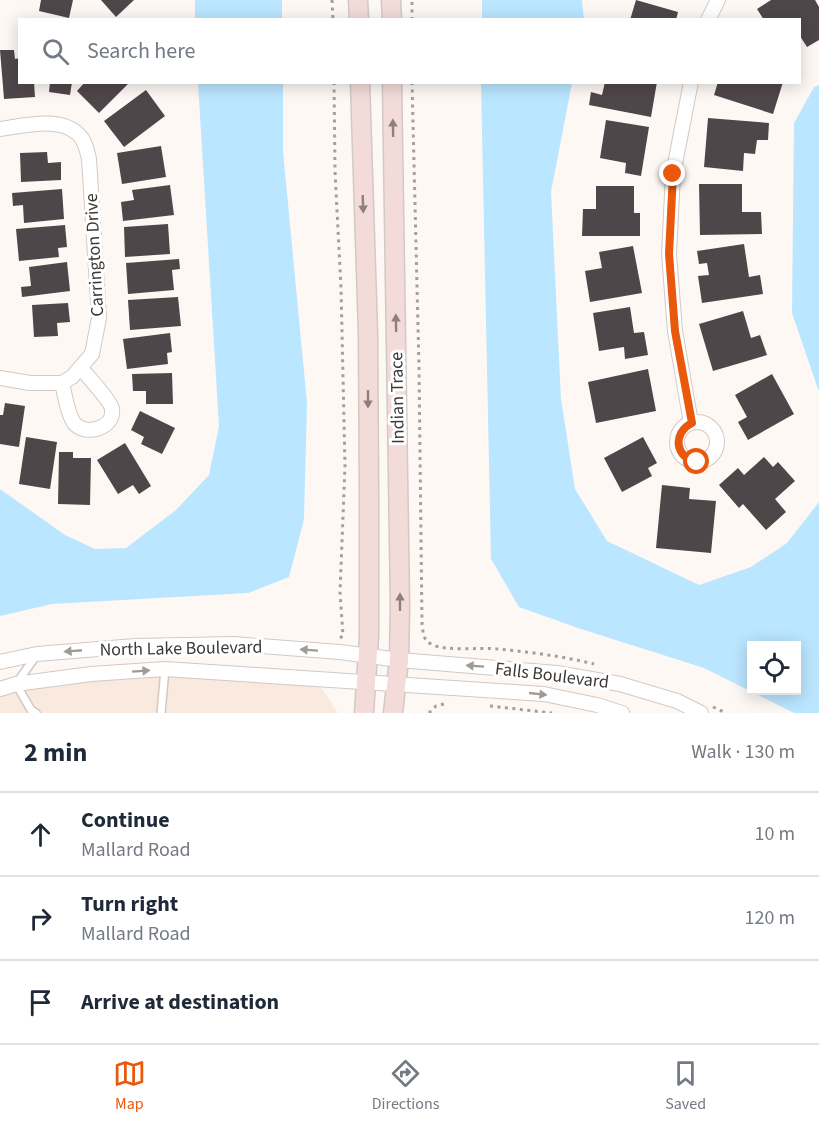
<!DOCTYPE html>
<meta charset="utf-8">
<style>
body{margin:0;font-family:"Source Sans 3",sans-serif;background:#f2f2f3;color:#1f2937}
.controls{position:absolute;right:18px;bottom:18px;display:grid;overflow:hidden;border-radius:0px;box-shadow:0 3px 15px #0003}
.controls button{width:54px;height:54px;display:grid;place-items:center;padding:0;border:0;border-bottom:2px solid #e0e1e3;background:#fff;color:#1f2937;font:30px sans-serif}
.stop{position:absolute;width:18px;height:18px;margin:-14px;border:4px solid #ea580c;border-radius:50%;background:#fff}
.stop.end{background:#ea580c;border-color:#fff;box-shadow:0 2px 6px #0008}
.list{margin:0;padding:0;list-style:none}
h2{display:flex;justify-content:space-between;align-items:center;height:78px;margin:0;padding:0 24px;font-size:26px}
h2 small{font-size:20px;font-weight:400;color:#747a83}
.list li{display:grid;grid-template-columns:39px 1fr auto;gap:18px;align-items:center;box-sizing:border-box;height:84px;padding:0 24px;border-top:2px solid #e0e1e3}
.list b{display:block;font-size:22px;white-space:nowrap}
.list p{margin:0;font-size:20px;white-space:nowrap;color:#747a83}
.list em{font-size:20px;font-style:normal;color:#747a83}
.icon{flex:none;width:33px;height:33px;fill:none;stroke:currentColor;stroke-width:2;stroke-linecap:round;stroke-linejoin:round}
.map{position:relative;flex:none;width:819px;height:713px;overflow:hidden}
.search{position:absolute;background:#fff;box-shadow:0 3px 15px #0003;left:18px;right:18px;top:18px;height:66px;display:flex;align-items:center;gap:15px;box-sizing:border-box;padding:0 21px;border-radius:0px;color:#747a83;font-size:22px}
.sheet{height:330px;background:#fff}
nav{display:flex;justify-content:space-around;align-items:center;box-sizing:border-box;height:84px;border-top:2px solid #e0e1e3;background:#fff;font-size:16px;color:#747a83}
nav a{display:grid;justify-items:center;gap:3px}
nav .on{color:#ea580c}
.map>svg:first-child{display:block}
.built{fill:#fae9df}
.water{fill:#bbe6ff;fill-rule:evenodd}
.building{fill:#4f4649}
.lines{fill:none;stroke-linecap:round;stroke-linejoin:round}
.service-casing{stroke:#d2c9c4;stroke-width:10}
.minor-casing{stroke:#d2c9c4;stroke-width:16}
.secondary-casing{stroke:#d2c9c4;stroke-width:21}
.path{stroke:#a49f9c;stroke-width:3;stroke-dasharray:3 4.5;stroke-linecap:butt}
.service{stroke:#fff;stroke-width:7}
.minor{stroke:#fff;stroke-width:14}
.secondary{stroke:#f2dbd8;stroke-width:18}
.oneway{fill:#8d817e}
.oneway2{fill:#9d9c9a}
.route{stroke:#ea580c;stroke-width:8}
.labels{text-anchor:middle;stroke-width:6;stroke-linejoin:round;paint-order:stroke}
.street-label{font-size:18px;fill:#3b3835;stroke:#fff}
</style>
<div class="map">
<svg width="819" height="713" viewBox="0 0 819 713">
<rect width="100%" height="100%" fill="#fef8f5"/>
<path class="built" d="M91 674 315 678 338 713H0V689Z"/>
<g class="water">
<rect x="195" y="0" width="87" height="19"/>
<path d="M482 0H582L584 20 482 19Z"/>
<path d="M198 83H283V151L307 403 304 519 289 577 248 593 52 604 0 616V489L65 535 95 549 126 548 176 510 209 475 219 426Z"/>
<path d="M481 83H572L551 192 561 399 575 489 607 541 699 585 751 567 787 543 819 502V713H794L704 668 578 628 519 607 491 559ZM752 646H796V690H752Z"/>
<path d="M819 85V392L792 313 794 123 814 87Z"/>
</g>
<g class="building">
<path d="M41 0H73L69 18 39 11Z"/>
<path d="M101 0H134L116 17Z"/>
<path d="M636 0 678 12 676 20H630Z"/>
<path d="M771 0H815L819 7V40L807 47 800 36V20H764L757 9Z"/>
<path d="M0 50H14L15 59 20 58V82H34L35 97 4 99Z"/>
<path d="M50 82H72L70 95 49 92Z"/>
<path d="M85 82H130L99 113 77 91Z"/>
<path d="M605 82H657L651 117 589 105 591 92 602 95Z"/>
<path d="M718 82H783L773 114 714 95Z"/>
<path d="M146 90 165 116 124 147 104 121Z"/>
<path d="M708 118 769 123 768 140H757L755 154 744 153 743 171 704 167Z"/>
<path d="M606 120 649 127 641 176 625 173 626 163 600 158Z"/>
<path d="M161 146 166 177 122 184 117 153Z"/>
<path d="M47 152 48 163 61 162V180L21 182 20 153Z"/>
<path d="M699 184H742V212H761L762 234 700 235Z"/>
<path d="M170 185 174 215 123 221 121 202 134 200 132 190Z"/>
<path d="M596 186H634V213H640V236H582L583 209H596Z"/>
<path d="M62 189 64 219 24 223 23 205 13 206 12 193Z"/>
<path d="M168 224 170 254 125 257 124 227Z"/>
<path d="M65 225 67 247 58 248 59 257 19 261 16 229Z"/>
<path d="M744 244 749 277 760 275 763 294 702 303 698 276 709 275 707 263 699 264 697 251Z"/>
<path d="M633 246 642 293 590 302 585 271 602 268 599 252Z"/>
<path d="M179 259 180 269 172 270 174 290 128 294 126 263Z"/>
<path d="M67 262 70 291 22 297 21 287 31 286 29 267Z"/>
<path d="M178 297 181 326 130 330 128 300Z"/>
<path d="M68 303 70 322 57 323 58 336 34 337 32 305Z"/>
<path d="M630 307 634 333 644 332 648 355 625 359 624 347 599 351 593 313Z"/>
<path d="M743 311 751 338 760 335 767 355 713 371 699 324Z"/>
<path d="M170 333 172 352 167 353 168 364 127 369 123 339Z"/>
<path d="M648 369 656 411 596 423 588 382Z"/>
<path d="M172 373 173 404H146V391H133L132 374Z"/>
<path d="M772 374 794 414 748 440 738 422 747 417 735 395Z"/>
<path d="M5 403 25 406 19 447 0 444V415H3Z"/>
<path d="M140 411 175 428 162 454 141 444 144 437 131 430Z"/>
<path d="M26 437 57 442 50 489 19 484Z"/>
<path d="M643 437 657 463 648 468 652 476 622 492 604 458Z"/>
<path d="M125 443 151 486 139 494 133 485 118 494 97 460Z"/>
<path d="M59 452H73V458H91L90 505 58 504Z"/>
<path d="M764 457 773 467 778 462 795 481 775 499 786 512 766 530 743 504 739 508 719 485 738 468 744 475Z"/>
<path d="M662 485 690 488 689 499 716 501 711 553 656 548Z"/>
</g>
<g class="lines">
<g class="service-casing">
<g id="service">
<path d="M36 656 16 684 31 710 36 713"/>
<path d="M161 713 165 669"/>
</g>
</g>
<g class="minor-casing">
<g id="minor">
<path d="M708 20 718 0"/>
<path d="M0 129C23 126 59 116 78 134 85 140 87 150 89 159L99 318 92 354 72 377 62 383H30L0 378"/>
<path d="M62 383C65 395 67 413 74 423 85 437 115 428 112 409 111 401 88 377 81 368"/>
<circle cx="697" cy="442" r="20"/>
<path d="M691 423 675 331 669 254 673 174 691 82"/>
<path d="M0 662 37 654 135 646 234 644 340 652 399 660 557 673 620 684 677 701 701 713"/>
<path d="M0 689 16 684 91 674 165 669 544 694 597 705 622 713"/>
</g>
</g>
<g class="secondary-casing">
<g id="secondary">
<path d="M358 0 359 20"/>
<path d="M391 0 392 20"/>
<path d="M360 82 368 333 369 494V636L364 713"/>
<path d="M392 82 400 606 399 660 393 713"/>
</g>
</g>
<g class="path">
<path d="M332 0 333 20"/>
<path d="M412 20V0"/>
<path d="M334 82 335 171 341 288 345 466 340 592 343 636 338 639"/>
<path d="M412 82 419 367 422 624C423 632 423 640 431 644 446 652 479 647 497 649 529 652 562 656 594 664"/>
<path d="M490 706 552 713"/>
<path d="M713 707 726 713"/>
<path d="M429 713 436 706 448 703"/>
</g>
<use href="#service" class="service"/>
<use href="#minor" class="minor"/>
<use href="#secondary" class="secondary"/>
</g>
<defs><path id="oneway-solid" d="M-6-.8H1V-3.2L6.5 0L1 3.2V.8H-6Z" transform="scale(1.5)"/></defs>
<g class="oneway">
<use href="#oneway-solid" transform="translate(393 128) rotate(-91)"/>
<use href="#oneway-solid" transform="translate(363 204) rotate(88)"/>
<use href="#oneway-solid" transform="translate(396 323) rotate(-91)"/>
<use href="#oneway-solid" transform="translate(368 399) rotate(90)"/>
<use href="#oneway-solid" transform="translate(400 602) rotate(-90)"/>
</g>
<g class="oneway2">
<use href="#oneway-solid" transform="translate(309 650) rotate(-176)"/>
<use href="#oneway-solid" transform="translate(73 651) rotate(175)"/>
<use href="#oneway-solid" transform="translate(475 666) rotate(-176)"/>
<use href="#oneway-solid" transform="translate(141 671) rotate(-4)"/>
<use href="#oneway-solid" transform="translate(538 694) rotate(6)"/>
</g>
<g class="lines">
<path class="route" d="M673 174 669 254 675 331 692 423C672 433 675 458 697 462"/>
</g>
<g class="labels">
<g class="street-label">
<text transform="translate(94 255) rotate(-93)" y="6">Carrington Drive</text>
<text transform="translate(397 398) rotate(-91)" y="6">Indian Trace</text>
<text transform="translate(181 648) rotate(-1)" y="6">North Lake Boulevard</text>
<text transform="translate(552 675) rotate(7)" y="6">Falls Boulevard</text>
</g>
</g>
</svg>
<div class="controls">
<button><svg class="icon" aria-label="locate" viewBox="0 0 24 24"><circle cx="12" cy="12" r="6"/><path d="M12 2v4M12 18v4M2 12h4M18 12h4"/></svg></button>
</div>
<div class="stop" style="left:697px;top:462px"></div>
<div class="stop end" style="left:673px;top:174px"></div>
<div class="search"><svg class="icon" aria-label="search" viewBox="0 0 24 24"><circle cx="10" cy="10" r="6"/><path d="M15 15l6 6"/></svg>Search here</div>
</div>
<section class="sheet">
<h2>2 min<small>Walk · 130 m</small></h2>
<ul class="list">
<li><svg class="icon" aria-label="ahead" viewBox="0 0 24 24"><path d="M12 20V5M6 11l6-6 6 6"/></svg><div><b>Continue</b><p>Mallard Road</p></div><em>10 m</em></li>
<li><svg class="icon" aria-label="right" viewBox="0 0 24 24"><path d="M7 20v-9h11M14 6l5 5-5 5"/></svg><div><b>Turn right</b><p>Mallard Road</p></div><em>120 m</em></li>
<li><svg class="icon" aria-label="arrive" viewBox="0 0 24 24"><path d="M6 21V4h12l-3 4 3 4H6"/></svg><div><b>Arrive at destination</b></div></li>
</ul>
</section>
<nav>
<a class="on"><svg class="icon" aria-label="map" viewBox="0 0 24 24"><path d="M3 6l6-2 6 2 6-2v14l-6 2-6-2-6 2zM9 4v14M15 6v14"/></svg>Map</a>
<a><svg class="icon" aria-label="directions" viewBox="0 0 24 24"><path d="M12 3l9 9-9 9-9-9zM9 14v-3h6M13 9l2 2-2 2"/></svg>Directions</a>
<a><svg class="icon" aria-label="saved" viewBox="0 0 24 24"><path d="M7 4h10v16l-5-4-5 4z"/></svg>Saved</a>
</nav>
